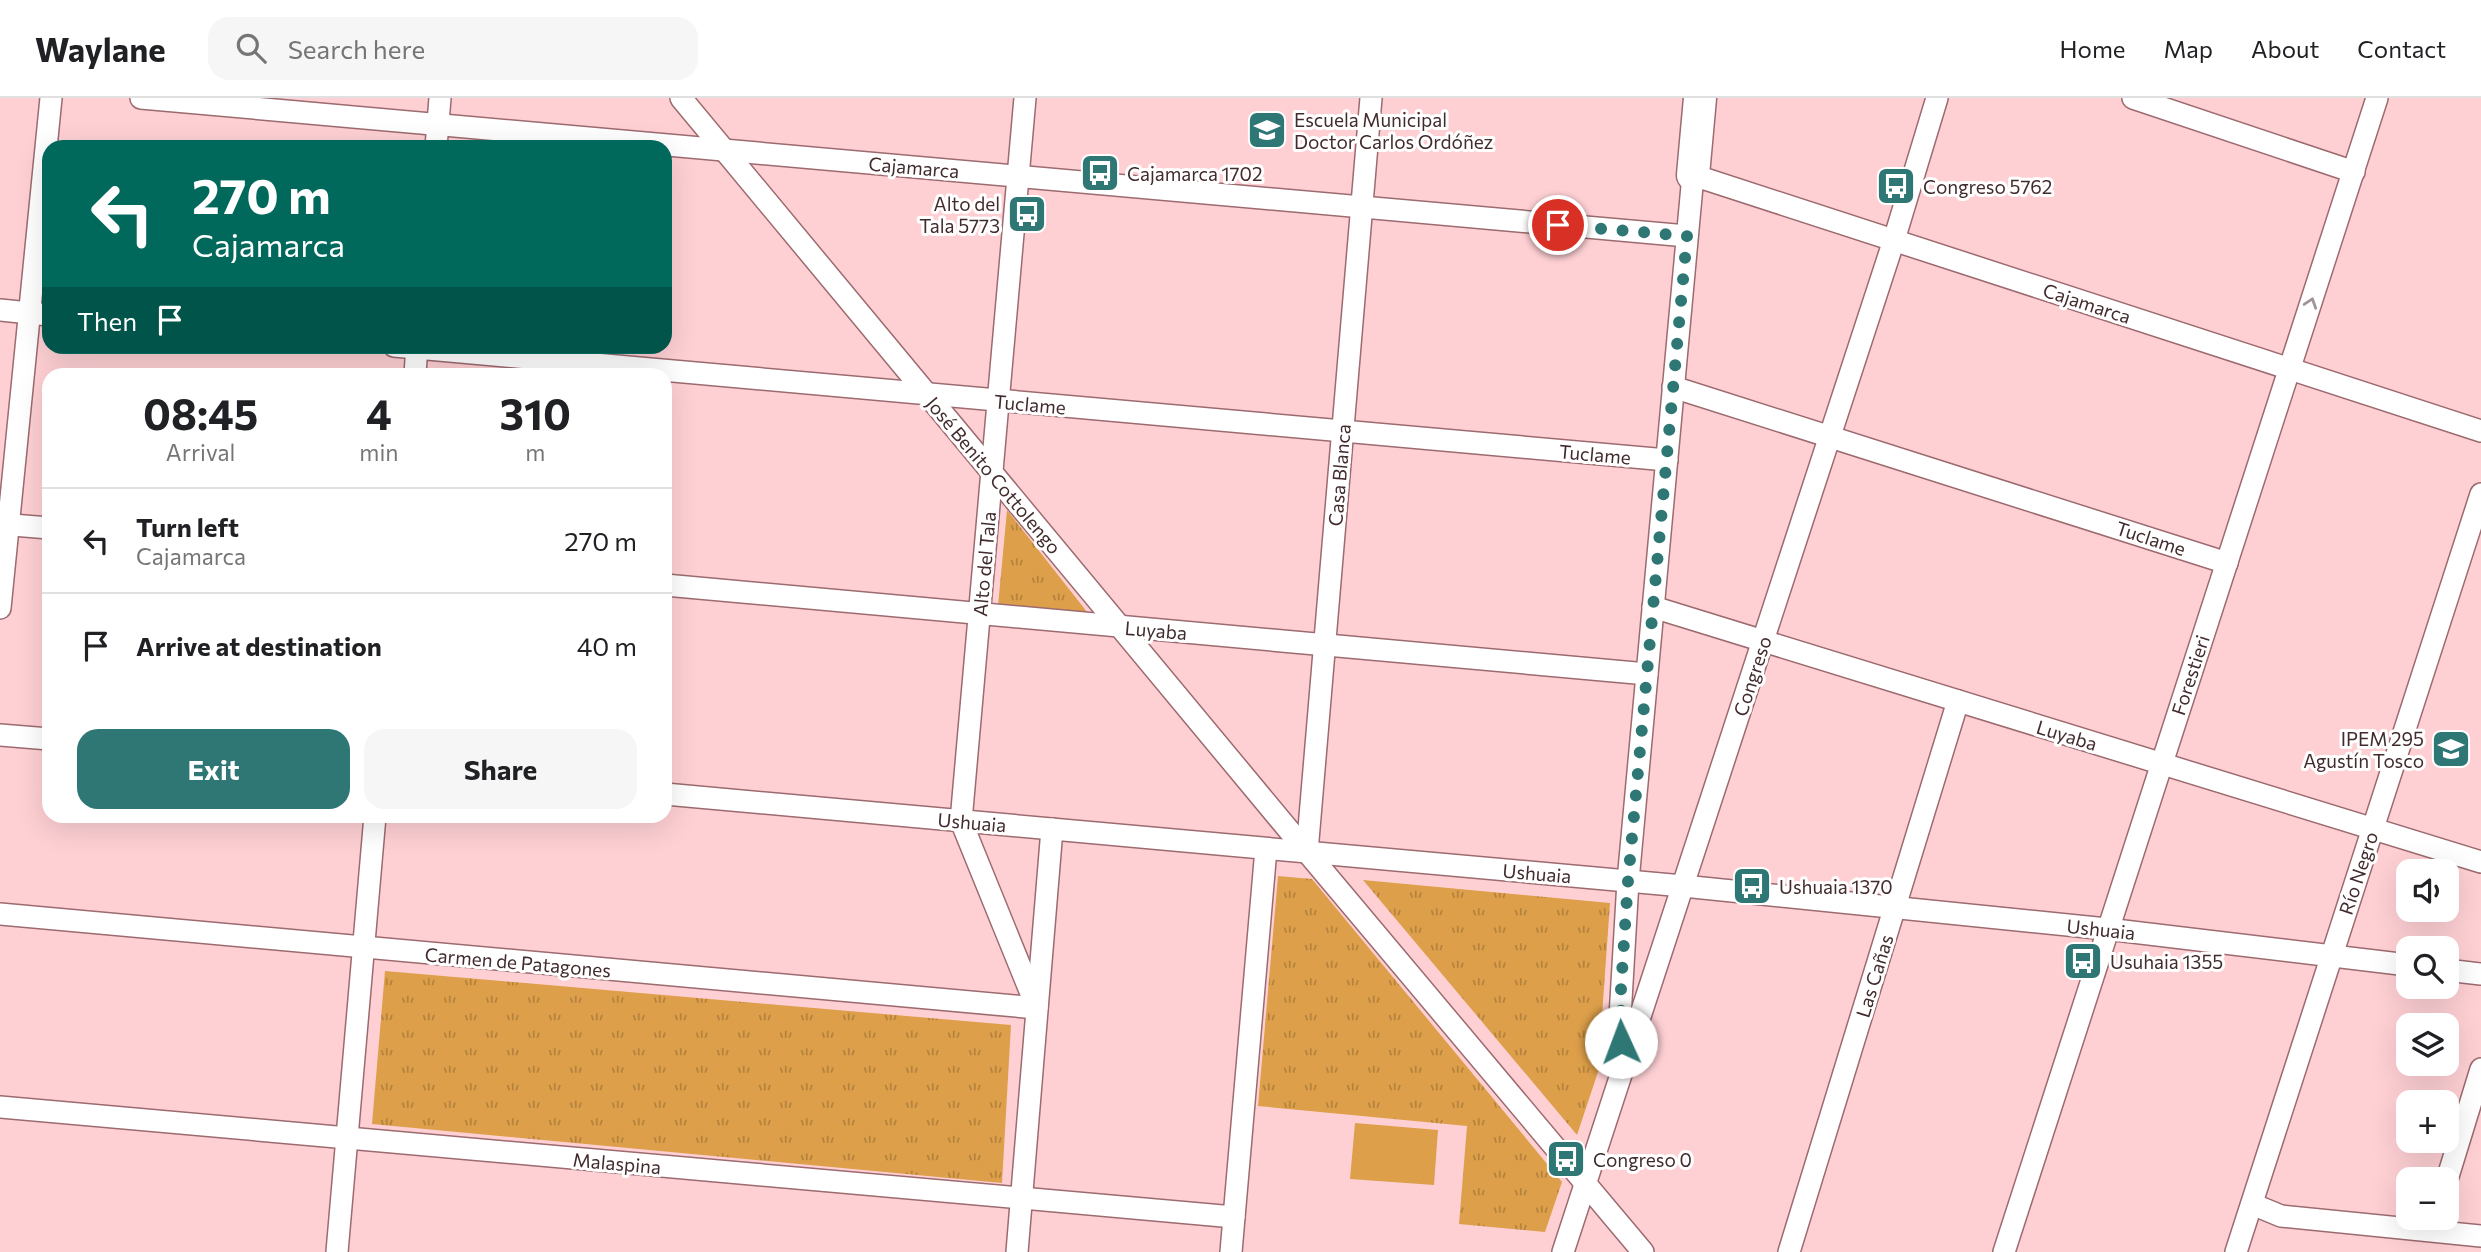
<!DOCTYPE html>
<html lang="en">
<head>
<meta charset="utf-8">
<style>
  body { margin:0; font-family:Commissioner,sans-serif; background:#f6f6f6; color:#202124; height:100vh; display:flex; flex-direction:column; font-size:26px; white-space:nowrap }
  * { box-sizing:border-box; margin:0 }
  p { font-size:23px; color:#757577 }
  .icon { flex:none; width:38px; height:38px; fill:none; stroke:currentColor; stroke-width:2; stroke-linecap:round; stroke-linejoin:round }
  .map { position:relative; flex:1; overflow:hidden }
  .panel { position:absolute; left:42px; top:270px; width:630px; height:455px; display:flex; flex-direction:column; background:#fff; border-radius:21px; box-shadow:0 7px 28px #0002 }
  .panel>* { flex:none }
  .top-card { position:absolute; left:42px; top:42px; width:630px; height:214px; border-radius:21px; box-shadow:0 7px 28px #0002; background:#00695c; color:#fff; overflow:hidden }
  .tools { position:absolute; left:2396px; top:761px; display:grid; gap:14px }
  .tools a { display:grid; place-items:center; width:63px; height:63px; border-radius:14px; background:#fff; box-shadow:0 7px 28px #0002; font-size:35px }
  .pin { position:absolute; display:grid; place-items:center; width:60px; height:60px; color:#fff; margin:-30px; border:4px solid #fff; border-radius:50%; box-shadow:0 2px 7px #0007 }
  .me { position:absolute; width:77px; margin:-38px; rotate:358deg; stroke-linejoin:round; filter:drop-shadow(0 0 5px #0008) }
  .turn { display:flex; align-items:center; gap:24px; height:147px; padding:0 35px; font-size:32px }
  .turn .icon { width:91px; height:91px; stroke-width:2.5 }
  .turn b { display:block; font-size:49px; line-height:60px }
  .then { display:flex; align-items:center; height:66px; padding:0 35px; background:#0003; gap:14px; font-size:26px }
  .eta { display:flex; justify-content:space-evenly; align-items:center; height:119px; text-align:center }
  .eta b { font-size:42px; font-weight:700; line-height:49px }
  .button { display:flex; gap:14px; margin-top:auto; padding:14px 35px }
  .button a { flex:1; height:80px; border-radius:21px; background:#2e7775; color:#fff; font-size:28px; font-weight:700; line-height:80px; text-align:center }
  .button a+a { background:#f6f6f6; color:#202124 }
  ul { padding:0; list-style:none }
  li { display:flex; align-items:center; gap:21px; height:105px; padding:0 35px; border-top:2px solid #e0e0e0 }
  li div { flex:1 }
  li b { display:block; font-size:26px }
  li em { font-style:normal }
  header { display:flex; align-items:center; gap:42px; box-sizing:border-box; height:98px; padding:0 35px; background:#fff; border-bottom:2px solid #e0e0e0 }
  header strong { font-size:33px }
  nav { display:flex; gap:38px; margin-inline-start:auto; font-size:24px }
  .search { width:490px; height:63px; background:#f6f6f6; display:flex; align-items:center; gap:18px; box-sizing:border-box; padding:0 24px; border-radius:21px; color:#757577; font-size:26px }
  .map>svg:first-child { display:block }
  .park { fill:url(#park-tufts) }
  .pitch { fill:#dd9f49 }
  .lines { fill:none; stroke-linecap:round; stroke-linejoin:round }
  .street-casing { stroke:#9c6a6f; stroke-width:24 }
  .secondary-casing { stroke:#9c6a6f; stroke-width:35 }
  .street { stroke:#fff; stroke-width:21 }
  .secondary { stroke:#fff; stroke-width:32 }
  .oneway { stroke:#a09596 }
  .route { stroke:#2e7775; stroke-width:12; stroke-dasharray:0 21.6 }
  .labels { text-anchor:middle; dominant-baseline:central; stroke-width:6; stroke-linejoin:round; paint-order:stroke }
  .poi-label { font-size:19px; fill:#412b2d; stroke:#fff; text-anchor:start }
  .street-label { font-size:19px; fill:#412b2d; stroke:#fff }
</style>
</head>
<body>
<header>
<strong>Waylane</strong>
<div class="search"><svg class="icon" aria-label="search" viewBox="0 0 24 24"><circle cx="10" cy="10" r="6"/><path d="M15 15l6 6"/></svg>Search here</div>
<nav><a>Home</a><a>Map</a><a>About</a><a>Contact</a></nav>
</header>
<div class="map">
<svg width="2481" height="1154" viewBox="0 0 2481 1154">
  <defs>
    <pattern id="park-tufts" width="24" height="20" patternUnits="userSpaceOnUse" patternTransform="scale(1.75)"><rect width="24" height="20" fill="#dd9f49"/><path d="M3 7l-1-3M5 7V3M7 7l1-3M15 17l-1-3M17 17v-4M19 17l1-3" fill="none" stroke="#b5823d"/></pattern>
  </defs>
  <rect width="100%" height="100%" fill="#fed0d4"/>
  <g class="park">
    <polygon points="1007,412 1091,519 998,508"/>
    <polygon points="1278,778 1312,781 1562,1084 1545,1134 1459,1126 1467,1028 1258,1008"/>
    <polygon points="1363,782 1610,805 1598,974 1577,1037"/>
    <polygon points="385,873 1011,927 1002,1085 372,1026"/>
  </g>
  <polygon class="pitch" points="1355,1025 1438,1032 1434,1087 1350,1081"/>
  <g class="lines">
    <g class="street-casing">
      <g id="street">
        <polyline points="141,0 1687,138"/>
        <polyline points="681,0 1307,754 1643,1154"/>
        <polyline points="2133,0 2354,74"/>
        <polyline points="436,49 440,0"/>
        <polyline points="0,212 49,217"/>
        <polyline points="394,248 1667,362"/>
        <polyline points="415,276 417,248"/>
        <polyline points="1673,289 2227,465"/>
        <polyline points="0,426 49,430"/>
        <polyline points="665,487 1647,576"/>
        <polyline points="1653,509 2481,764"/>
        <polyline points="0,510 51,0"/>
        <polyline points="0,637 49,641"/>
        <polyline points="665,696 1683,788 2107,831 2408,867"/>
        <polyline points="1307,754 1371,0"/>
        <polyline points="0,816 1037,910 961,723 1025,0"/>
        <polyline points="2446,872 2481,876"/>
        <polyline points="1623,969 1620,919 1628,783 1693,77 2481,333"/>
        <polyline points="0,1009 1234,1119"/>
        <polyline points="2446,1085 2481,971"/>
        <polyline points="2252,1106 2281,1118 2481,1138"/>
        <polyline points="337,1154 375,718"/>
        <polyline points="1017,1154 1052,731"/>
        <polyline points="1231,1154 1266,751"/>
        <polyline points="1563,1154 1894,142 1937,0"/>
        <polyline points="1789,1154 1958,603"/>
        <polyline points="2004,1154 2377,0"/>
        <polyline points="2236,1154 2481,396"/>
      </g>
    </g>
    <g class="secondary-casing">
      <polyline id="secondary" points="1693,77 1700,0"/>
    </g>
    <use href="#street" class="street"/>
    <use href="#secondary" class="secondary"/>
  </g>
  <defs><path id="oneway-chevron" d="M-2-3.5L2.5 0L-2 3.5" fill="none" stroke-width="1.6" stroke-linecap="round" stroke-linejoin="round" transform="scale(1.75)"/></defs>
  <use class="oneway" href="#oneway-chevron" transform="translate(2311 205) rotate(-72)"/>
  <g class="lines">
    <polyline class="route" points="1558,127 1687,138 1628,783 1621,890 1621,944"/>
  </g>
  <defs>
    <g id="school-square" transform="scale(2.0125)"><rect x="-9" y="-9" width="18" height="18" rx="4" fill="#2e7775" stroke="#fff"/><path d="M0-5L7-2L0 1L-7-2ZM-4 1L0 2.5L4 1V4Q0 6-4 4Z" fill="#fff"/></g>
    <g id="bus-square" transform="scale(2.0125)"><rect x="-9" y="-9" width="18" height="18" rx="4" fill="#2e7775" stroke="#fff"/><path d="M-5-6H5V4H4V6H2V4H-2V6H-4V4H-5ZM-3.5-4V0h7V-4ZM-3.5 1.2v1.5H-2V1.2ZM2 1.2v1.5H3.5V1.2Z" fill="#fff"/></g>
  </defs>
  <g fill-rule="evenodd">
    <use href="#school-square" x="1267" y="32"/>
    <use href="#bus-square" x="1100" y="75"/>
    <use href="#bus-square" x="1896" y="88"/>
    <use href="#bus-square" x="1027" y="116"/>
    <use href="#school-square" x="2451" y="651"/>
    <use href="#bus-square" x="1752" y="788"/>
    <use href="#bus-square" x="2083" y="863"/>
    <use href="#bus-square" x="1566" y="1061"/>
  </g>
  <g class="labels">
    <g class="poi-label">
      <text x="1294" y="21">Escuela Municipal<tspan x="1294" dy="22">Doctor Carlos Ordóñez</tspan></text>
      <text x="1127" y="75">Cajamarca 1702</text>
      <text x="1923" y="88">Congreso 5762</text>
      <text x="1000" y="105" text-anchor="end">Alto del<tspan x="1000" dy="22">Tala 5773</tspan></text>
      <text x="2424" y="640" text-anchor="end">IPEM 295<tspan x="2424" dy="22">Agustín Tosco</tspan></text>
      <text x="1779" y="788">Ushuaia 1370</text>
      <text x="2110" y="863">Usuhaia 1355</text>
      <text x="1593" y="1061">Congreso 0</text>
    </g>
    <g class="street-label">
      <text transform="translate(914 69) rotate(5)">Cajamarca</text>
      <text transform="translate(2087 205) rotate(18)">Cajamarca</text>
      <text transform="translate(1030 306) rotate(5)">Tuclame</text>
      <text transform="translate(1595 356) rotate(5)">Tuclame</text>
      <text transform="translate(994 377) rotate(50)">José Benito Cottolengo</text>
      <text transform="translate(1339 377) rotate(-85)">Casa Blanca</text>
      <text transform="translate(2151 440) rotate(18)">Tuclame</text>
      <text transform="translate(984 466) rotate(-85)">Alto del Tala</text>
      <text transform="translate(1156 532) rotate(5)">Luyaba</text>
      <text transform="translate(2190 577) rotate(-72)">Forestieri</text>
      <text transform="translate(1752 578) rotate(-72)">Congreso</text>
      <text transform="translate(2067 637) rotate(17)">Luyaba</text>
      <text transform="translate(972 724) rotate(5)">Ushuaia</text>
      <text transform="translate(1537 775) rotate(5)">Ushuaia</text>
      <text transform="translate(2358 775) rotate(-72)">Río Negro</text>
      <text transform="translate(2101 831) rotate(6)">Ushuaia</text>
      <text transform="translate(518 864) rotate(5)">Carmen de Patagones</text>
      <text transform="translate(1874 878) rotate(-73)">Las Cañas</text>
      <text transform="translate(617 1065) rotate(5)">Malaspina</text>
    </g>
  </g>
</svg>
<div class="tools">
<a><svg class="icon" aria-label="sound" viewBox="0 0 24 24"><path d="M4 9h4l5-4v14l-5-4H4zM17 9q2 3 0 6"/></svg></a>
<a><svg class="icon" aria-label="search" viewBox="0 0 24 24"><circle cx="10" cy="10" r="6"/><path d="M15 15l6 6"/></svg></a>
<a><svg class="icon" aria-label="layers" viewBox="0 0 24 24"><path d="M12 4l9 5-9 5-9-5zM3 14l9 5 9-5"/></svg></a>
<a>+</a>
<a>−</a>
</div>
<div class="pin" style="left:1558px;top:127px;background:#d93025"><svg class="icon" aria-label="arrive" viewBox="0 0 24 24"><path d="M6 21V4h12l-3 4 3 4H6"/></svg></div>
<svg class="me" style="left:1621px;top:944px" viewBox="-20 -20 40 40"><circle r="19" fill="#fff"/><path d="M0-13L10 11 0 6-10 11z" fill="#2e7775"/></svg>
<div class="top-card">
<div class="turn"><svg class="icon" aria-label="left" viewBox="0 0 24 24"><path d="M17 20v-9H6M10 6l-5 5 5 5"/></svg><div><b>270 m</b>Cajamarca</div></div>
<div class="then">Then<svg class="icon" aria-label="arrive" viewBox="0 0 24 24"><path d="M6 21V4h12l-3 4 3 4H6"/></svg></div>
</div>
<section class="panel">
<div class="eta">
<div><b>08:45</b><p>Arrival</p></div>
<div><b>4</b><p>min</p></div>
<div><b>310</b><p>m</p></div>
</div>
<ul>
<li><svg class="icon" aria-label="left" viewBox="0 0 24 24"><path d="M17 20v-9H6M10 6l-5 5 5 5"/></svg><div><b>Turn left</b><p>Cajamarca</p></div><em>270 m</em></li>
<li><svg class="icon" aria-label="arrive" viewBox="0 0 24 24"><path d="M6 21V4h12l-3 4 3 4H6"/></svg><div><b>Arrive at destination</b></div><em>40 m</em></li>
</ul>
<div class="button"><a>Exit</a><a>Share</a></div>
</section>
</div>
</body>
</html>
